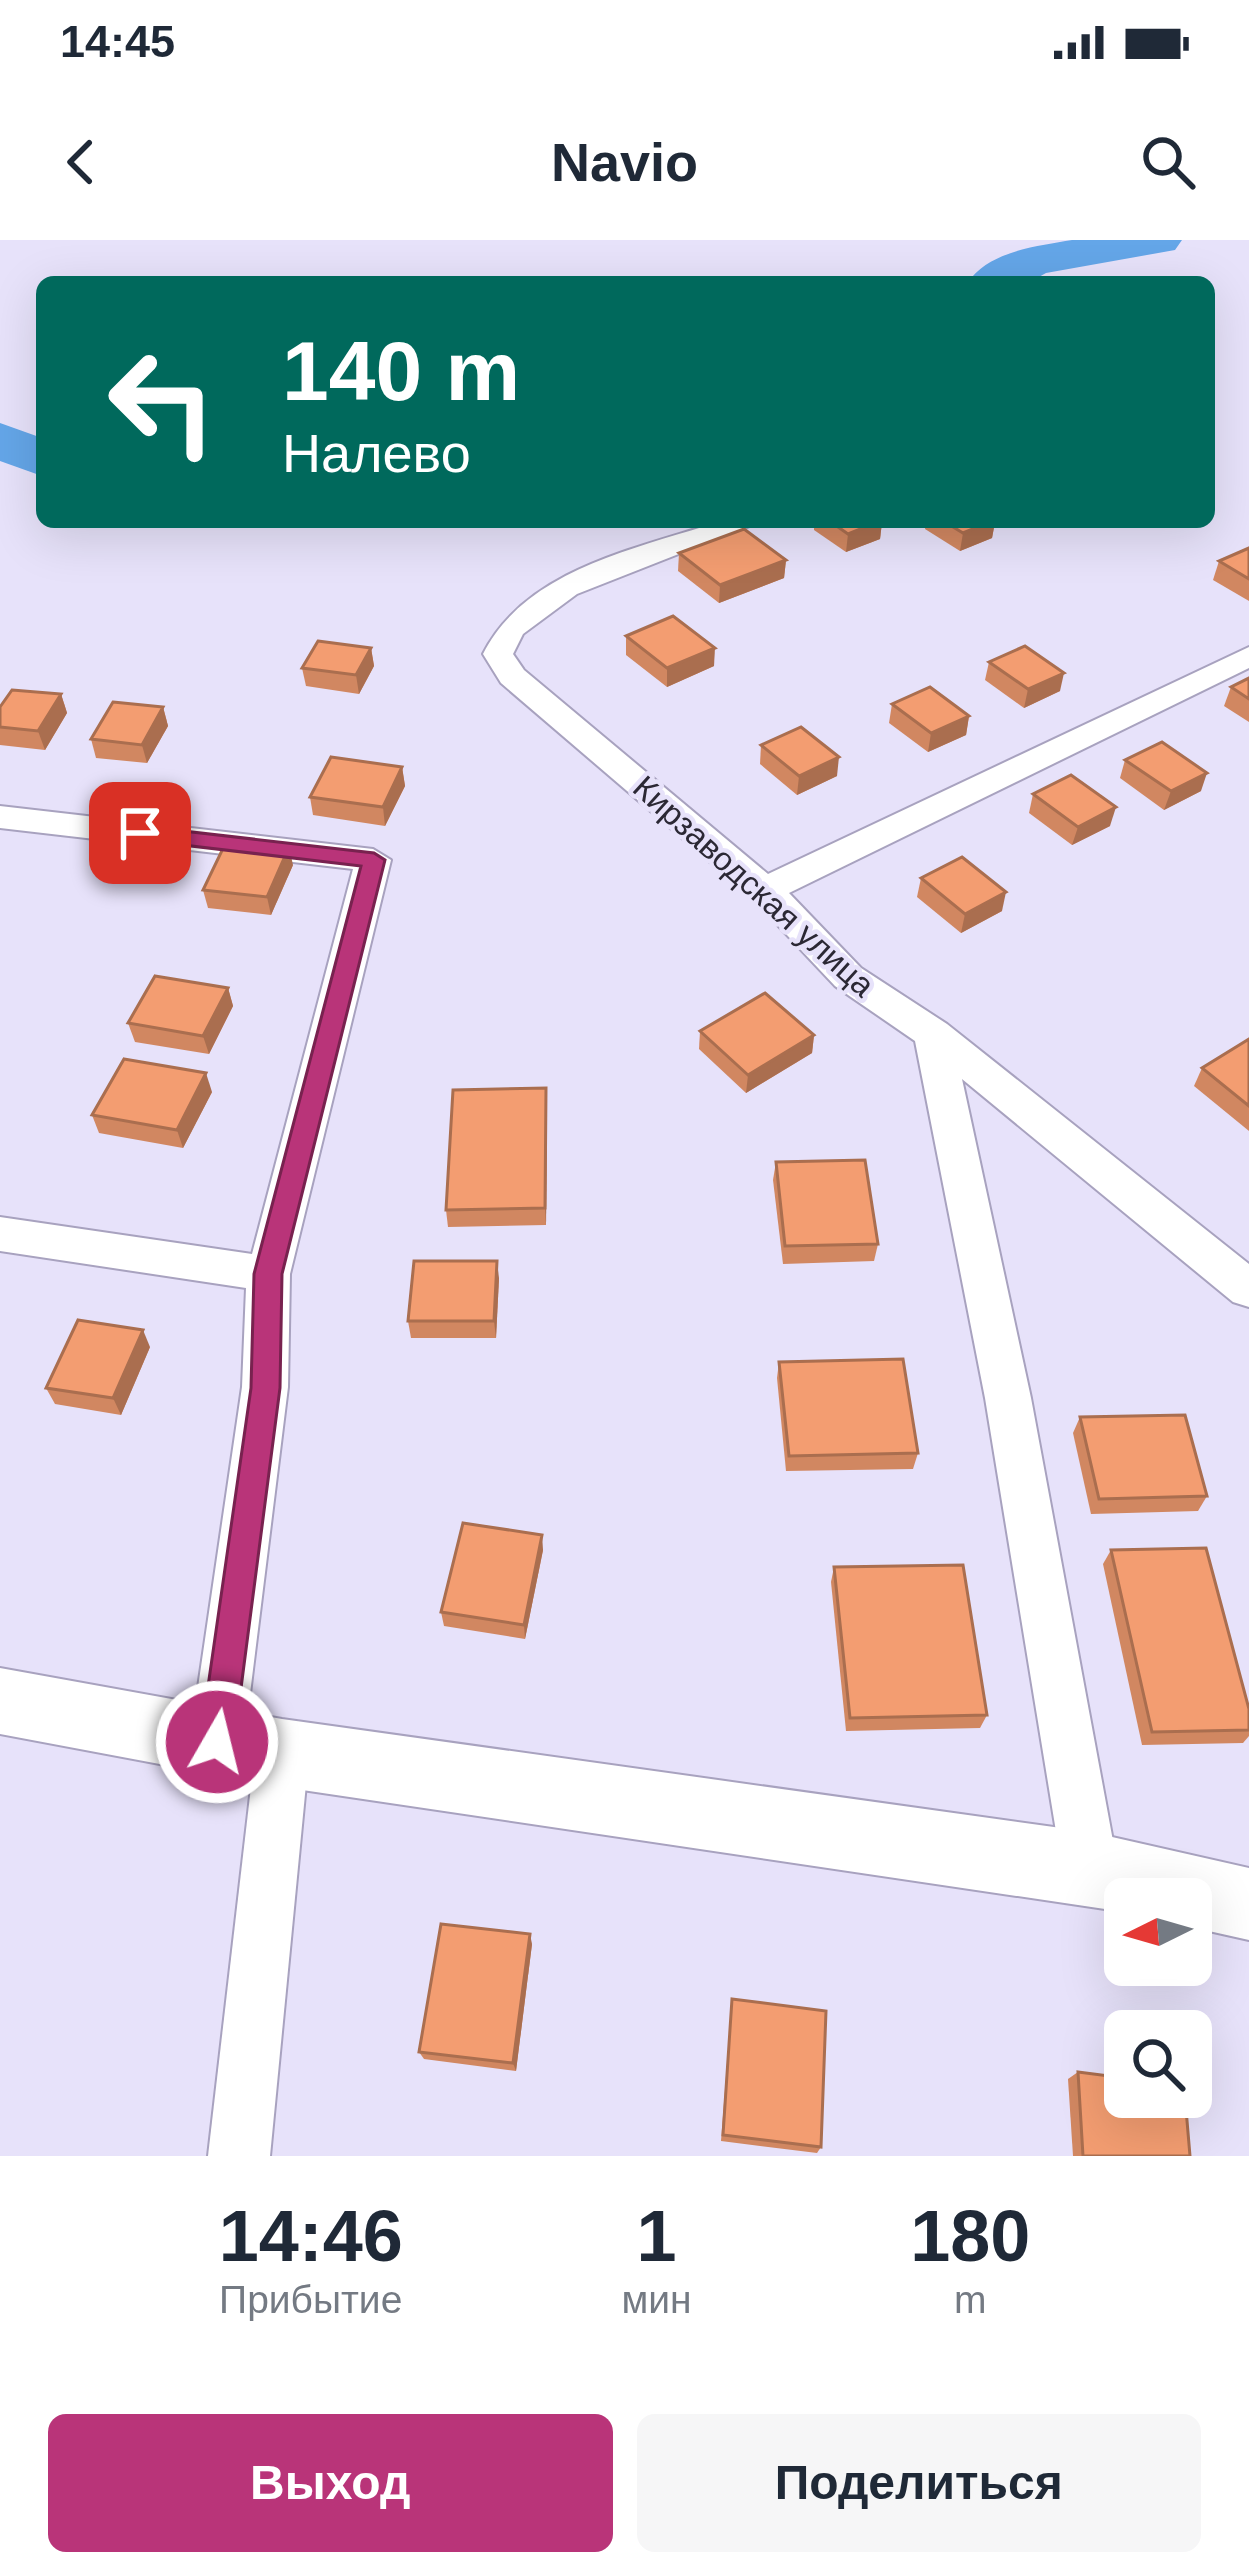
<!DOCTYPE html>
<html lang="ru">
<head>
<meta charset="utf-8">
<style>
  body { margin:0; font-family:Arial,sans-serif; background:#f6f6f7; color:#1f2937; height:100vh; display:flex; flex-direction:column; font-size:45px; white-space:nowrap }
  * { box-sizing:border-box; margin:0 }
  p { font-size:39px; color:#747a83 }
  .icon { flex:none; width:66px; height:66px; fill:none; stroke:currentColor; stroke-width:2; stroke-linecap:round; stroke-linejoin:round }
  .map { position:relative; height:1916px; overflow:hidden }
  .details { display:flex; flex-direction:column; background:#fff; flex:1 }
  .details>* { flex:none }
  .banner { position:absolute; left:36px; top:36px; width:1179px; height:252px; border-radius:18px; box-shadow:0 12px 48px #0002; background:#00695c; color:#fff; overflow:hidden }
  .needle { width:78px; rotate:265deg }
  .buttons { position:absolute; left:1104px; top:1638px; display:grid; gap:24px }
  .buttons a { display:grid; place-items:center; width:108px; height:108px; border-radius:18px; background:#fff; box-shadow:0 12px 48px #0002; font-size:60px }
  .pin { position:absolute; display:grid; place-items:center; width:102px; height:102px; color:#fff; margin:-51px; border-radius:24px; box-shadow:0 6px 18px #0006 }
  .me { position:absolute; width:132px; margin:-66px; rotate:8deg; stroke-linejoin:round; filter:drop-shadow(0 0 9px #0008) }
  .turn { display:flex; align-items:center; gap:42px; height:252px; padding:0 48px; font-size:54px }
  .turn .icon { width:156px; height:156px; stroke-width:2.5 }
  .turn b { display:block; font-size:84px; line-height:102px }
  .eta { display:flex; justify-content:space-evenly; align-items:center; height:204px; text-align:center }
  .eta b { font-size:72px; font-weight:700; line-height:84px }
  .cta { display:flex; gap:24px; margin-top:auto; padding:24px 48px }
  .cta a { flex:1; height:138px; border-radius:18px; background:#b93479; color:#fff; font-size:48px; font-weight:700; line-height:138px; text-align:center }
  .cta a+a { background:#f6f6f7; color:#1f2937 }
  .status { display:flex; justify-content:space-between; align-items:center; height:84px; padding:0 60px; background:#fff; direction:ltr }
  .status svg { height:33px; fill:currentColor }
  header { display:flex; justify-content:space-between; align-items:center; height:156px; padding:0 48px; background:#fff; font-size:54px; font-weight:700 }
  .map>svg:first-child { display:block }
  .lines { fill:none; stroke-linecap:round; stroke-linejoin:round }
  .river { fill:#64a6e8; fill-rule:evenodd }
  .minor-casing { stroke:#a8a2bf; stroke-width:4 }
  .tertiary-casing { stroke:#a8a2bf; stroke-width:4 }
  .minor { fill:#fff; fill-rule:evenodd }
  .tertiary { fill:#fff; fill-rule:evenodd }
  .wall { fill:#d18761 }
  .shaded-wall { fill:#aa6e4f }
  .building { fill:#f39d71; stroke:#aa6e4f; stroke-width:3 }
  .route { fill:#b93479; stroke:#78224f; stroke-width:3 }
  .labels { text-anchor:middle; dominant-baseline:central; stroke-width:9; stroke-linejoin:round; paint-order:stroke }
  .street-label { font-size:33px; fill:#2b2834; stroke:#e7e2fa }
</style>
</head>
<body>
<div class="status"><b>14:45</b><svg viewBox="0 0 49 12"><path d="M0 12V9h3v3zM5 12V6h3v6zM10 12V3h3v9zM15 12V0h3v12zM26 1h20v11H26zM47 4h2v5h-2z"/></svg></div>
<header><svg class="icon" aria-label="back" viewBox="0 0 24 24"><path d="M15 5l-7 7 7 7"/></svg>Navio<svg class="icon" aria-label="search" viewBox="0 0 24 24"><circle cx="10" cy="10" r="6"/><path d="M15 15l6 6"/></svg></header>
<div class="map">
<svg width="1249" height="1916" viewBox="0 0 1249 1916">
  <rect width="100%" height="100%" fill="#e7e2fa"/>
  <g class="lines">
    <g class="river">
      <path d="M1072,0H1182L1175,10L1046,33L1030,42H968C990,11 1037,6 1072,0Z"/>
      <polygon points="0,183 42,198 42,236 0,221"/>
    </g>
    <g class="minor-casing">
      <g id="minor">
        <path d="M718,282H760L577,354L523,394L513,414L524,430L768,634L1249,407V428L789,653L861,728L947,784L1249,1024V1067L1233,1062L962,839L1031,1158L1118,1628L1110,1648L1090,1656L1070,1648L1062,1628L985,1158L915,801L835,746L752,658L501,443L483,414C525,330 635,309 718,282Z"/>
        <polygon points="0,566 373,609 391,620 290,1034 288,1147 244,1502 236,1521 217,1529 198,1521 190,1502 242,1147 246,1048 0,1011 0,977 252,1014 353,629 0,588"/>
        <polygon points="282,1486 301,1494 309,1513 270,1916 208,1916 255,1513 263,1494"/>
      </g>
    </g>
    <g class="tertiary-casing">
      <polygon id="tertiary" points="0,1428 282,1479 1090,1592 1249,1628 1249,1700 1191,1687 1191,1659 1125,1659 1125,1672 282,1547 0,1494"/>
    </g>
    <use href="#minor" class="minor"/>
    <use href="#tertiary" class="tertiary"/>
  </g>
  <g class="wall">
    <polygon points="814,282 882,282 880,299 846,312 814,290"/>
    <polygon points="926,282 995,282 992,298 960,311 925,289"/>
    <polygon points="1249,308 1249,361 1213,340 1219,321"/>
    <polygon points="679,313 786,320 784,338 719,363 678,331"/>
    <polygon points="626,396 714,426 667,447 626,415"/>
    <polygon points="371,408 374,426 359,454 306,446 302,428"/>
    <polygon points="989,422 1060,451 1024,468 985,440"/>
    <polygon points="1249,438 1249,482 1224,466 1231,447"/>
    <polygon points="61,454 67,473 45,510 0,505 0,467"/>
    <polygon points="892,464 969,476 966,495 928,512 889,483"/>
    <polygon points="163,467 168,486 147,523 96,518 91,499"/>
    <polygon points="761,505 837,536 797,555 760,524"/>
    <polygon points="1125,520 1201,551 1164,570 1120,538"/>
    <polygon points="402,527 405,546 385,586 313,575 310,557"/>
    <polygon points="1033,554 1110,586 1072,605 1029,573"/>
    <polygon points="293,625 271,675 208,668 203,650"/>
    <polygon points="921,638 1002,671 961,693 917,657"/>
    <polygon points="228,748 233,766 209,814 135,802 128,783"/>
    <polygon points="700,791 814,795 812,813 746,853 699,809"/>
    <polygon points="1249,799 1249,891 1194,846 1202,828"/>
    <polygon points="212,852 183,908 99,893 92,875"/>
    <polygon points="547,866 546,985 448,987 446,970"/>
    <polygon points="776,922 878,1004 874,1021 783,1024 773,940"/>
    <polygon points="499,1038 496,1098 411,1098 408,1081"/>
    <polygon points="150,1107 121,1175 55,1164 46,1148"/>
    <polygon points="779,1122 918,1213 913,1229 786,1231 777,1138"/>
    <polygon points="1080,1177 1207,1256 1198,1271 1091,1274 1073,1193"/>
    <polygon points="543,1310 525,1399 444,1386 441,1372"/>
    <polygon points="1111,1310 1249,1469 1249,1496 1243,1503 1142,1505 1103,1324"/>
    <polygon points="834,1327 987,1475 980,1488 846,1491 831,1342"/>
    <polygon points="532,1704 516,1831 424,1819 419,1812"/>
    <polygon points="732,1759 821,1907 817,1913 721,1901"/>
    <polygon points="1078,1832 1190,1916 1073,1916 1068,1839"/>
  </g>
  <g class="shaded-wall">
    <polygon points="878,282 882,282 880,299 846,312 848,294"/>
    <polygon points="990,282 995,282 992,298 960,311 963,293"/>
    <polygon points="786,320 784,338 719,363 720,345"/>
    <polygon points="371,408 374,426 359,454 356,435"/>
    <polygon points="715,408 714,426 667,447 667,428"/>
    <polygon points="1064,433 1060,451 1024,468 1028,449"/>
    <polygon points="61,454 67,473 45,510 38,491"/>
    <polygon points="163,467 168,486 147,523 142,505"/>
    <polygon points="969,476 966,495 928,512 931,493"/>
    <polygon points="839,517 837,536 797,555 799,536"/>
    <polygon points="402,527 405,546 385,586 383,567"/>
    <polygon points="1207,533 1201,551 1164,570 1171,551"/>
    <polygon points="1116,567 1110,586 1072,605 1078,587"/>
    <polygon points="289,607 293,625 271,675 267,657"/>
    <polygon points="1006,652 1002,671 961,693 965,674"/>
    <polygon points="228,748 233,766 209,814 203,796"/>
    <polygon points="814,795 812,813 746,853 748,835"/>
    <polygon points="206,833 212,852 183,908 177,890"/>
    <polygon points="546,848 547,866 546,985 545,968"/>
    <polygon points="497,1021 499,1038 496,1098 494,1081"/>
    <polygon points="143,1090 150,1107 121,1175 113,1158"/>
    <polygon points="542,1295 543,1310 525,1399 524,1385"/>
    <polygon points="530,1694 532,1704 516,1831 513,1823"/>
  </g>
  <g class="building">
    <polygon points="831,282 878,282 848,294"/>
    <polygon points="945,282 990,282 963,293"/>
    <polygon points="744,289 786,320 720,345 679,313"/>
    <polygon points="1249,308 1249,339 1219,321"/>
    <polygon points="673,376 715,408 667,428 626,396"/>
    <polygon points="318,401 371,408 356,435 302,428"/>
    <polygon points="1025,406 1064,433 1028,449 989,422"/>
    <polygon points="1249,438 1249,459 1231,447"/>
    <polygon points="930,447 969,476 931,493 892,464"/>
    <polygon points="12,450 61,454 38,491 0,487 0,467"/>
    <polygon points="113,462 163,467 142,505 91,499"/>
    <polygon points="801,487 839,517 799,536 761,505"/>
    <polygon points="1162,502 1207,533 1171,551 1125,520"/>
    <polygon points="331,517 402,527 383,567 310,557"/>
    <polygon points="1071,535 1116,567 1078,587 1033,554"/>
    <polygon points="227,600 289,607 267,657 203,650"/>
    <polygon points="962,617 1006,652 965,674 921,638"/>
    <polygon points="155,736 228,748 203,796 128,783"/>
    <polygon points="765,753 814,795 748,835 700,791"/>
    <polygon points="1249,799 1249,866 1202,828"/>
    <polygon points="124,819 206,833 177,890 92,875"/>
    <polygon points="546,848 545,968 446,970 453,850"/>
    <polygon points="865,920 878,1004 785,1006 776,922"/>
    <polygon points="414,1021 497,1021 494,1081 408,1081"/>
    <polygon points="78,1080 143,1090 113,1158 46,1148"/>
    <polygon points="903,1119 918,1213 789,1216 779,1122"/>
    <polygon points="1185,1175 1207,1256 1099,1259 1080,1177"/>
    <polygon points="463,1283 542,1295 524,1385 441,1372"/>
    <polygon points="1206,1308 1249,1469 1249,1490 1152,1492 1111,1310"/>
    <polygon points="963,1325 987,1475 850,1478 834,1327"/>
    <polygon points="441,1684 530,1694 513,1823 419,1812"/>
    <polygon points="732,1759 826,1771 821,1907 723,1895"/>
    <polygon points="1078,1832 1125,1838 1125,1857 1185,1857 1190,1916 1083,1916"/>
  </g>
  <polygon class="route" points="140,586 374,613 385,620 282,1034 280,1148 234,1502 229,1514 217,1519 205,1514 200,1502 251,1148 254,1034 361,626 132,599 129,593"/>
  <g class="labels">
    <g class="street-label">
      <text transform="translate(754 646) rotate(42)">Кирзаводская улица</text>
    </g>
  </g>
</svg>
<div class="buttons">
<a><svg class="needle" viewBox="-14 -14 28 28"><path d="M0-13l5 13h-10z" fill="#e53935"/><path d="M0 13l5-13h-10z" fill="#747a83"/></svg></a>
<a><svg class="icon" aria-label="search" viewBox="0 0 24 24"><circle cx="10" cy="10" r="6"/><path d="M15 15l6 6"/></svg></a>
</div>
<div class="pin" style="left:140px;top:593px;background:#d93025"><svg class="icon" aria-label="arrive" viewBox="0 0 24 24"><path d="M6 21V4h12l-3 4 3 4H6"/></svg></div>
<svg class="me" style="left:217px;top:1502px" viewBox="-20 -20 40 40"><circle r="17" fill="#b93479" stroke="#fff" stroke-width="3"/><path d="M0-11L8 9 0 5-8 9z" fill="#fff"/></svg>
<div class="banner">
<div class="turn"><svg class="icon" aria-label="left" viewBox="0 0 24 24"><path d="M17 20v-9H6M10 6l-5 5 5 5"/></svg><div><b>140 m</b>Налево</div></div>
</div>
</div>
<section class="details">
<div class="eta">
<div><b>14:46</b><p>Прибытие</p></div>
<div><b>1</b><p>мин</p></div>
<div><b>180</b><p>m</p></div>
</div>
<div class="cta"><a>Выход</a><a>Поделиться</a></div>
</section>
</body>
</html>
